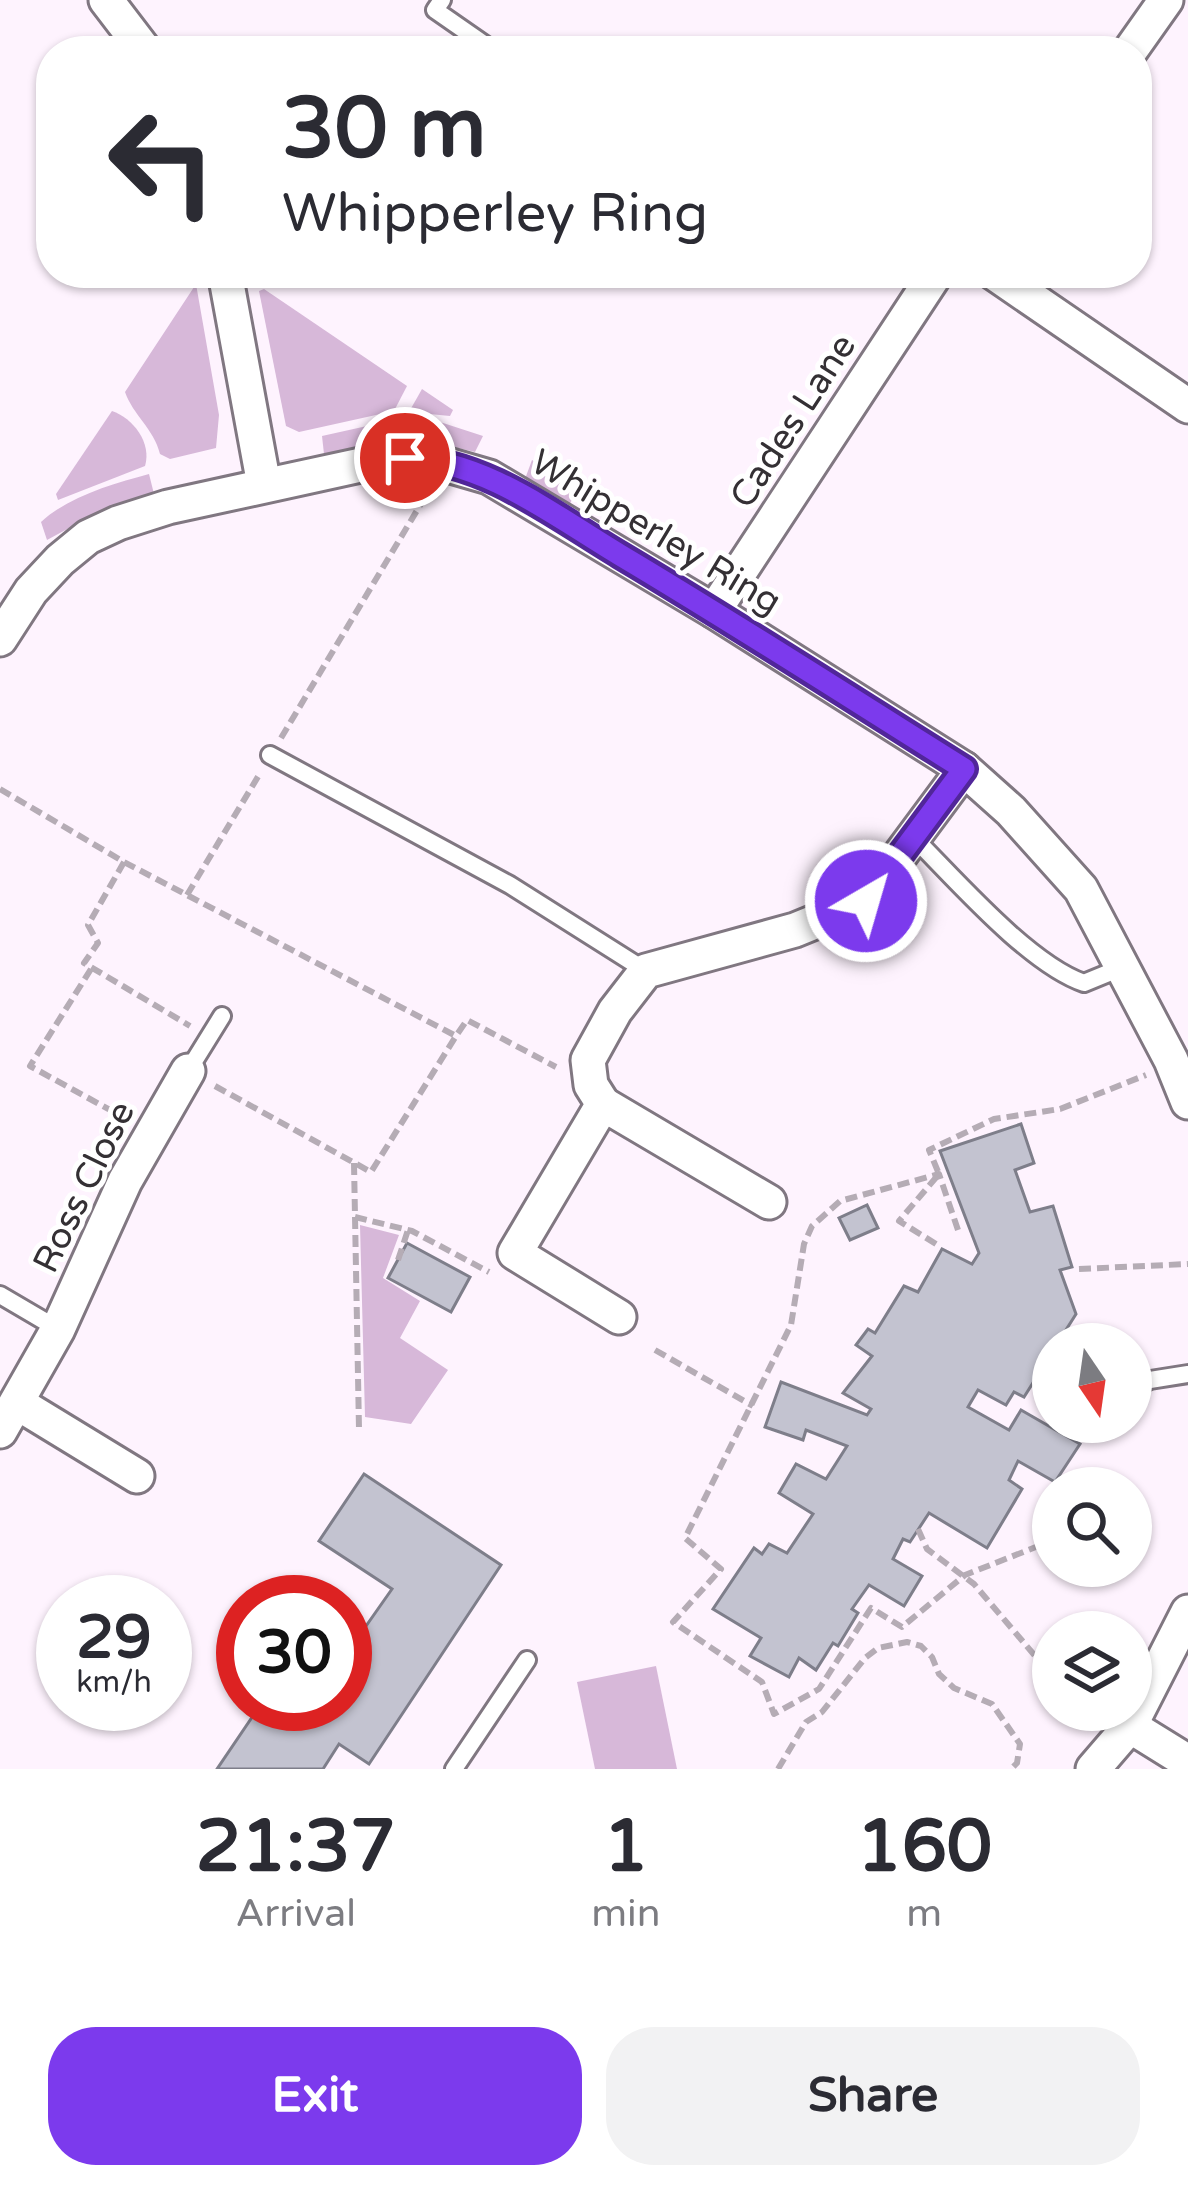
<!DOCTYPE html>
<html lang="en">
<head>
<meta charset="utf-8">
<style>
  body { margin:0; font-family:"Varela Round",sans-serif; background:#f2f2f3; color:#2b2b33; height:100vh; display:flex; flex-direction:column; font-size:45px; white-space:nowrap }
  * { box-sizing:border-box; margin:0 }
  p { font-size:39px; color:#7c7c81 }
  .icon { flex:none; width:66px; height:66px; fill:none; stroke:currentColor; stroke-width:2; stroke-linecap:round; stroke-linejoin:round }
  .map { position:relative; height:1769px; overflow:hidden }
  .drawer { display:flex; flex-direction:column; background:#fff; flex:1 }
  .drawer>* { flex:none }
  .hud { position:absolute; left:36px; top:36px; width:1116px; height:252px; border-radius:48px; box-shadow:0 3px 9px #0004; background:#fff; color:#2b2b33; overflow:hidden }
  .needle { width:78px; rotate:167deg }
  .buttons { position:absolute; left:1032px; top:1323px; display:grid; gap:24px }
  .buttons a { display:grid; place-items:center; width:120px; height:120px; border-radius:50%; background:#fff; box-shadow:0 3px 9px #0004; font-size:60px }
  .speed { position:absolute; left:36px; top:1575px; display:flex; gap:24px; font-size:60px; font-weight:700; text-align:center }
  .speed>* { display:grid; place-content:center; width:156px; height:156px; border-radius:50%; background:#fff; box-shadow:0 3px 9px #0004; line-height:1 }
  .speed small { font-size:30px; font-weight:400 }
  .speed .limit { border:18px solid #d22; background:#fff; color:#111 }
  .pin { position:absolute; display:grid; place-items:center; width:102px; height:102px; color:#fff; margin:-51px; border:6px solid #fff; border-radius:50%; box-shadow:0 3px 12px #0007 }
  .me { position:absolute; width:132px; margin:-66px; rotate:38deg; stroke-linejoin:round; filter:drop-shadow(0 0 9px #0008) }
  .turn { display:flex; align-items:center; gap:42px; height:252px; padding:0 48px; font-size:54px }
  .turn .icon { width:156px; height:156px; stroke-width:2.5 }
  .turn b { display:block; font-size:84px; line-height:102px }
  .eta { display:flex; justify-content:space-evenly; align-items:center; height:204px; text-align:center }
  .eta b { font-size:72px; font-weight:700; line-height:84px }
  .cta { display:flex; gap:24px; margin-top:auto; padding:24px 48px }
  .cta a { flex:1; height:138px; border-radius:48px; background:#7c3aed; color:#fff; font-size:48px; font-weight:700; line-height:138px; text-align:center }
  .cta a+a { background:#f2f2f3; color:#2b2b33 }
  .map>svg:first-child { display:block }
  .green { fill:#d7b8d9 }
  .building { fill:#c3c3d0; stroke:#7e7e8a; stroke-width:3 }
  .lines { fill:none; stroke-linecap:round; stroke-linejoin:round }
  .lane-casing { stroke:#807781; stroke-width:22 }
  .street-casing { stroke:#807781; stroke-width:39 }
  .path { stroke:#b5acb5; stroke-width:6; stroke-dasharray:12 6; stroke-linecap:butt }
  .lane { stroke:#fff; stroke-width:16 }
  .street { stroke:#fff; stroke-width:33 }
  .route-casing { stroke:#51269a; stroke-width:30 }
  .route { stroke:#7c3aed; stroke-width:21 }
  .labels { text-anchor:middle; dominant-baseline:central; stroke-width:10; stroke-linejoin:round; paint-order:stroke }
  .street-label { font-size:36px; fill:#343034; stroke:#fff }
</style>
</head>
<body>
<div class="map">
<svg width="1188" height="1769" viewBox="0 0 1188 1769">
  <rect width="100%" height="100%" fill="#fef3fe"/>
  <g class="green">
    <path d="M196,284L219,415L216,448L170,459L160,454C154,429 133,415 125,392Z"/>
    <polygon points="264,289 407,386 394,411 299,432 286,426 259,291"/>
    <polygon points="422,389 453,410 450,416 409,412"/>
    <path d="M112,411C133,418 152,443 145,466L58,500L56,494Z"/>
    <polygon points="404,419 440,422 483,436 475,452 428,441 397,442"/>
    <polygon points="385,422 374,444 324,454 322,436"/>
    <polygon points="532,460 578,489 568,507 525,479"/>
    <path d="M149,474L154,494L108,507L47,540L41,522C69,496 113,484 149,474Z"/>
    <polygon points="360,1225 399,1235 383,1278 420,1301 400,1338 448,1370 411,1424 365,1417"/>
    <polygon points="656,1666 677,1769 595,1769 577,1682"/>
  </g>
  <g class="building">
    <polygon points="1021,1124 1034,1163 1015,1170 1030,1212 1053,1206 1072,1267 1060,1270 1076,1314 1057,1344 1053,1344 1053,1351 1024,1397 1014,1392 1006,1405 978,1390 968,1407 1009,1430 1021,1410 1080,1444 1055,1482 1018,1461 1009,1480 1022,1489 987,1548 929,1513 910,1542 903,1539 893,1559 922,1576 904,1606 869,1585 852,1609 858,1613 838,1646 833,1643 816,1670 799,1658 789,1677 750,1656 761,1638 713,1609 754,1548 762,1554 769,1544 787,1553 813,1514 779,1493 796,1464 826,1479 847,1446 806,1430 803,1440 765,1427 781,1382 867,1415 871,1409 843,1393 872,1356 856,1345 868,1329 875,1333 904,1286 918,1292 942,1249 972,1264 979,1253 940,1151"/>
    <polygon points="867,1205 878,1228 850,1240 839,1218"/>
    <polygon points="407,1243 470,1277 451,1312 388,1278"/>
    <polygon points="364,1474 501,1565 369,1764 339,1744 323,1769 217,1769 261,1704 345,1704 345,1656 392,1589 319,1541"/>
  </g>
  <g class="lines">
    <g class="lane-casing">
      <g id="lane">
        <polyline points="442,0 435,10 494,51"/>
        <polyline points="270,755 510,885 646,971"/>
        <path d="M915,839C957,881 1029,964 1084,983L1123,967"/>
        <polyline points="188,1071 222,1016"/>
        <polyline points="0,1295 58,1329"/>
        <polyline points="1131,1388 1150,1380 1188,1374"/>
        <polyline points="454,1769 527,1660"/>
      </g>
    </g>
    <g class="street-casing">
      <g id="street">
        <polyline points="106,0 145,51"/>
        <polyline points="1130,51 1166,0"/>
        <polyline points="225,273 264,485"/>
        <polyline points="994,273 1188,406"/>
        <polyline points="714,611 936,273"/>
        <polyline points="0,639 31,591 60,560 88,537 118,523 168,507 379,461 427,459 489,477 714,611 964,769 1011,811 1081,889 1171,1060 1188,1102"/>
        <polyline points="603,1104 769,1202"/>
        <polyline points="619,1317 515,1253 603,1104 591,1085 588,1060 615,1011 646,971 795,930 866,901 964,769"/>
        <polyline points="19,1404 137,1476"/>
        <polyline points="0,1431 58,1329 125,1181 188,1071"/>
        <polyline points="1130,1726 1188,1762"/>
        <polyline points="1093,1769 1130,1726 1188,1612"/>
      </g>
    </g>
    <g class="path">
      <polyline points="281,738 428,492"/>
      <polyline points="0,789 124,862 456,1036 467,1020 556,1067"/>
      <polyline points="124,862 88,925 98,943 84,963 190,1026"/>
      <polyline points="187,895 259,775"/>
      <polyline points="91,969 30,1066 121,1116"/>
      <polyline points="215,1086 371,1172 456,1036"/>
      <polyline points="354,1163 359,1429"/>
      <polyline points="355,1217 412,1231 489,1272"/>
      <polyline points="958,1230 939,1174 840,1201 812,1226 804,1244 791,1325 685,1538 721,1569 673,1622 762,1682 774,1714 819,1689 871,1608 902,1627 965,1575 1046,1543"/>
      <polyline points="936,1244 899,1221 939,1174 929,1150 994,1119 1060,1109 1146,1075"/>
      <polyline points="398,1260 408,1230"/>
      <polyline points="1079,1269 1188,1264"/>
      <polyline points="655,1350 753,1406"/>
      <polyline points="918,1529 927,1549 974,1584 1053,1677"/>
      <polyline points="778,1769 806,1722 822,1712 865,1658 878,1648 907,1642 921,1646 932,1657 939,1674 954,1688 992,1704 1020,1744 1017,1763 1011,1769"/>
    </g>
    <use href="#lane" class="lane"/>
    <use href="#street" class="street"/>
  </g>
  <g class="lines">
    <g class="route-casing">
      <path id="route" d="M405,458C486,461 553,515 620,555C736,624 849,697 964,769L866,901"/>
    </g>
    <use href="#route" class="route"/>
  </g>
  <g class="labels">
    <g class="street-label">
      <text transform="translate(793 421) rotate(-57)">Cades Lane</text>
      <text transform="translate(656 532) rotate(31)">Whipperley Ring</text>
      <text transform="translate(84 1187) rotate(-64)">Ross Close</text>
    </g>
  </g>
</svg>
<div class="buttons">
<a><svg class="needle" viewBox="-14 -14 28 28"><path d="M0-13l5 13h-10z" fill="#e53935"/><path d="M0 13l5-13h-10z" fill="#7c7c81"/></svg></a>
<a><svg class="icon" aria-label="search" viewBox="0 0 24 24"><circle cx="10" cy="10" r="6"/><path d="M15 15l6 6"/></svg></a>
<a><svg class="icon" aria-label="layers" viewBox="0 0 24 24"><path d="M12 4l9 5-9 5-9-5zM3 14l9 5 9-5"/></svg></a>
</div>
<div class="speed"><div>29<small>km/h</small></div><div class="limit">30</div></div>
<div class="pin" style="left:405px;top:458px;background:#d93025"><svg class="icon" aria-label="arrive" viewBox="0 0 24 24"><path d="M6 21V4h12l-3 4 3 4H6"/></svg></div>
<svg class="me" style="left:866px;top:901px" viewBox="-20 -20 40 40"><circle r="17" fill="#7c3aed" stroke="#fff" stroke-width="3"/><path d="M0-11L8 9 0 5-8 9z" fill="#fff"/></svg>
<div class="hud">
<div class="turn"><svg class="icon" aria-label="left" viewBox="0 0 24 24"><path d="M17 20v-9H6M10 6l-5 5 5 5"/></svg><div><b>30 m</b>Whipperley Ring</div></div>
</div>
</div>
<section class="drawer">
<div class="eta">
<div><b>21:37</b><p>Arrival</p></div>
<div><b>1</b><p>min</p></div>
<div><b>160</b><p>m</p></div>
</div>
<div class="cta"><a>Exit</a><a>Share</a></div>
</section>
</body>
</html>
